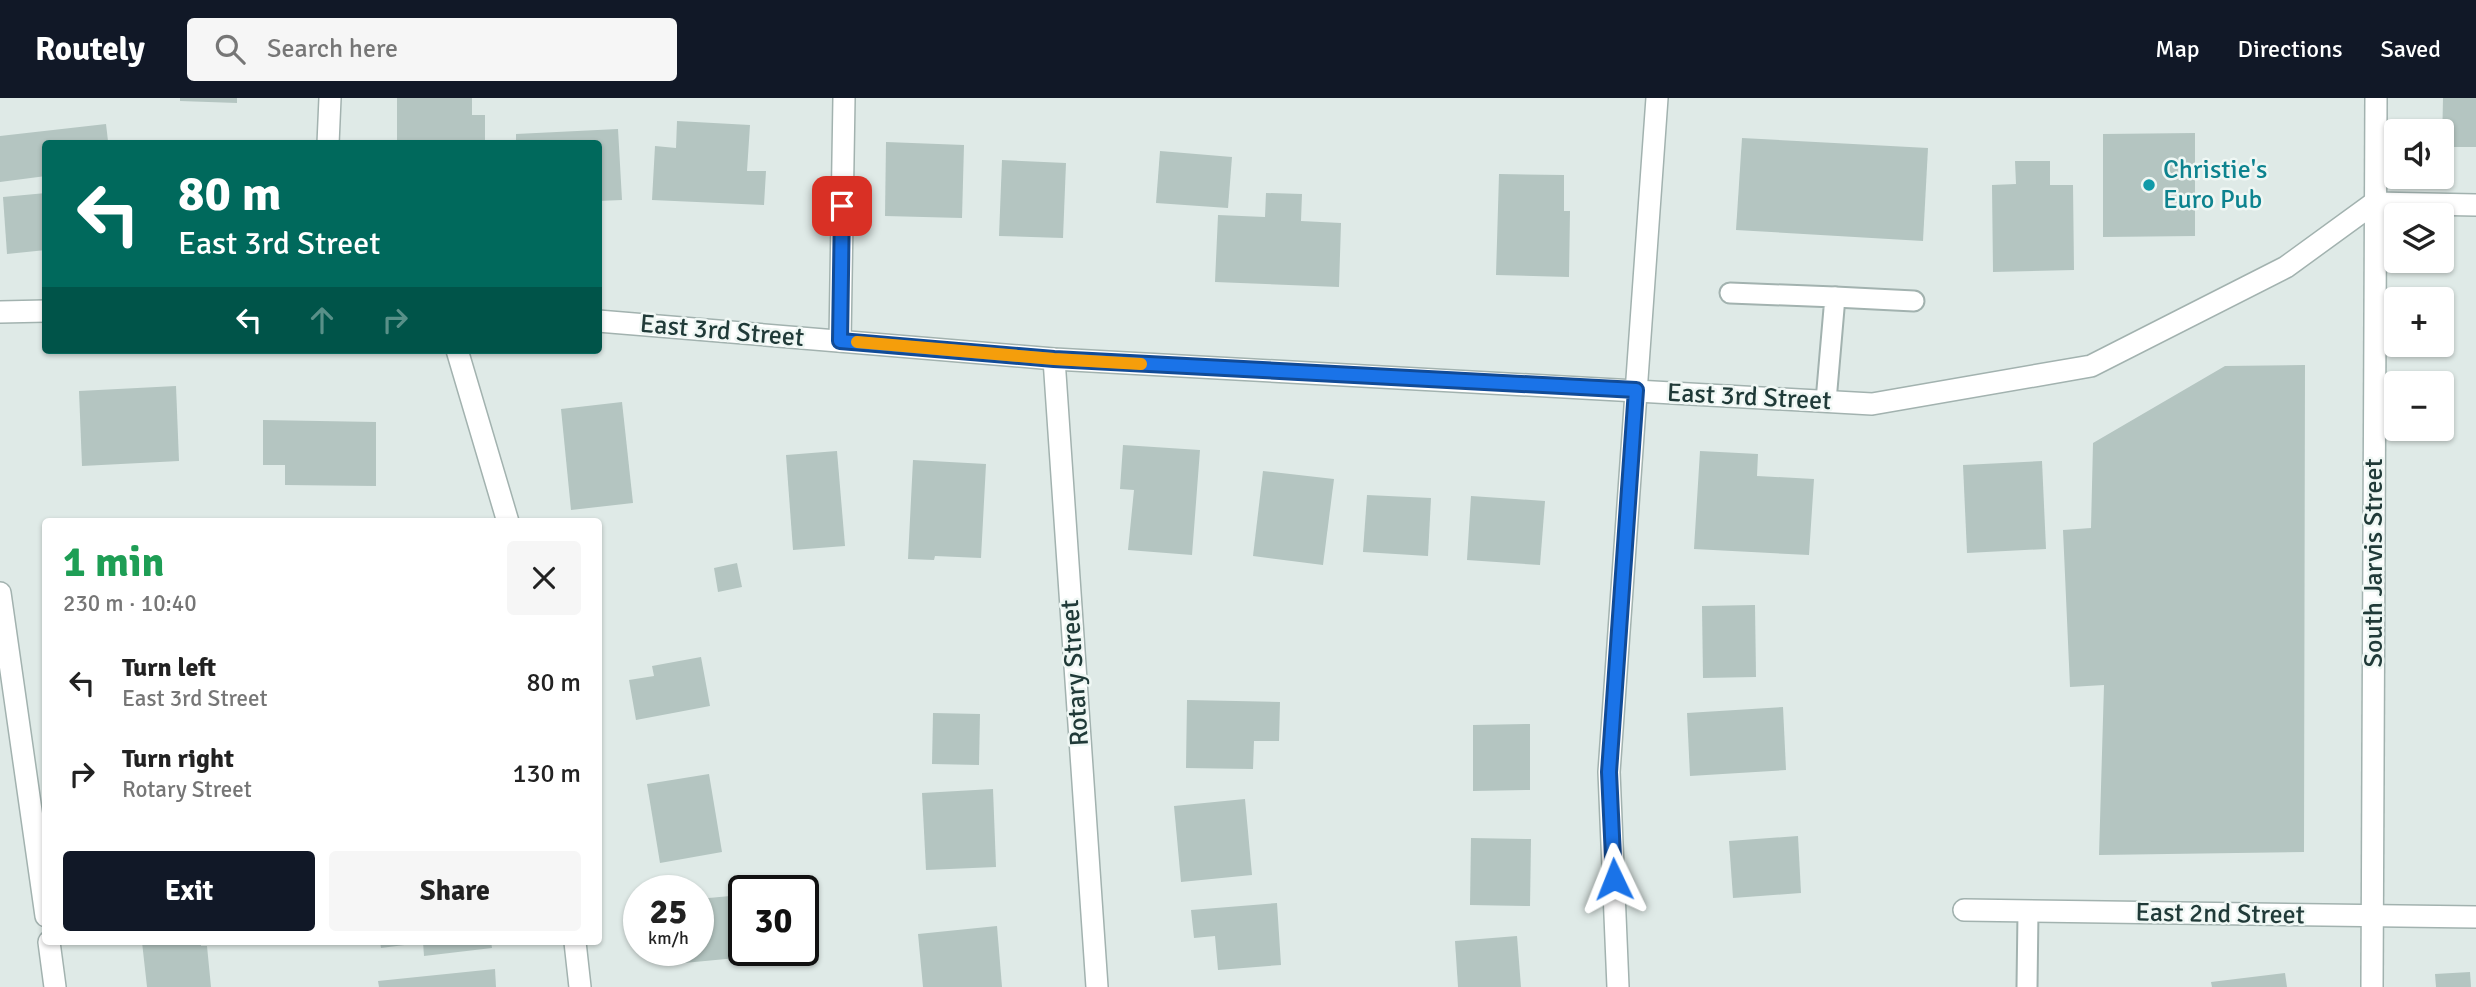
<!DOCTYPE html>
<html lang="en">
<head>
<meta charset="utf-8">
<style>
  body { margin:0; font-family:Signika,sans-serif; background:#f6f6f6; color:#222; height:100vh; display:flex; flex-direction:column; font-size:26px; white-space:nowrap }
  * { box-sizing:border-box; margin:0 }
  p { font-size:23px; color:#767676 }
  .icon { flex:none; width:38px; height:38px; fill:none; stroke:currentColor; stroke-width:2; stroke-linecap:round; stroke-linejoin:round }
  .map { position:relative; flex:1; overflow:hidden }
  .drawer { position:absolute; left:42px; top:420px; width:560px; height:427px; display:flex; flex-direction:column; background:#fff; border-radius:7px; box-shadow:0 2px 5px #0004 }
  .drawer>* { flex:none }
  .guide { position:absolute; left:42px; top:42px; width:560px; height:214px; border-radius:7px; box-shadow:0 2px 5px #0004; background:#00695c; color:#fff; overflow:hidden }
  .buttons { position:absolute; left:2384px; top:21px; display:grid; gap:14px }
  .buttons a { display:grid; place-items:center; width:70px; height:70px; border-radius:7px; background:#fff; box-shadow:0 2px 5px #0004; font-size:35px }
  .speed { position:absolute; left:623px; top:777px; display:flex; gap:14px; font-size:35px; font-weight:700; text-align:center }
  .speed>* { display:grid; place-content:center; width:91px; height:91px; border-radius:50%; background:#fff; box-shadow:0 2px 5px #0004; line-height:1 }
  .speed small { font-size:18px; font-weight:400 }
  .speed .limit { border:4px solid #111; border-radius:10px; background:#fff; color:#111 }
  .pin { position:absolute; display:grid; place-items:center; width:60px; height:60px; color:#fff; margin:-30px; border-radius:14px; box-shadow:0 4px 10px #0006 }
  .me { position:absolute; width:77px; margin:-38px; rotate:358deg; stroke-linejoin:round; filter:drop-shadow(0 0 5px #0008) }
  .turn { display:flex; align-items:center; gap:24px; height:147px; padding:0 21px; font-size:32px }
  .turn .icon { width:91px; height:91px; stroke-width:2.5 }
  .turn b { display:block; font-size:49px; line-height:60px }
  .lanes { display:flex; align-items:center; height:66px; padding:0 21px; background:#0003; justify-content:center; gap:35px; direction:ltr }
  .lanes .off { opacity:.35 }
  .round { display:grid; place-items:center; flex:none; width:74px; height:74px; border-radius:7px; background:#f6f6f6 }
  .head { display:flex; align-items:center; justify-content:space-between; height:119px; padding:0 21px }
  h1 { font-size:42px; font-weight:800; line-height:52px; color:#1e9e55 }
  .button { display:flex; gap:14px; margin-top:auto; padding:14px 21px }
  .button a { flex:1; height:80px; border-radius:7px; background:#111827; color:#fff; font-size:28px; font-weight:800; line-height:80px; text-align:center }
  .button a+a { background:#f6f6f6; color:#222 }
  ul { padding:0; list-style:none }
  li { display:flex; align-items:center; gap:21px; height:91px; padding:0 21px }
  li div { flex:1 }
  li b { display:block; font-size:26px }
  li em { font-style:normal }
  header { display:flex; align-items:center; gap:42px; box-sizing:border-box; height:98px; padding:0 35px; background:#111827; color:#fff }
  header strong { font-size:33px }
  nav { display:flex; gap:38px; margin-inline-start:auto; font-size:24px }
  .search { width:490px; height:63px; background:#f6f6f6; display:flex; align-items:center; gap:18px; box-sizing:border-box; padding:0 24px; border-radius:7px; color:#767676; font-size:26px }
  .map>svg:first-child { display:block }
  .building { fill:#b4c5c1 }
  .lines { fill:none; stroke-linecap:round; stroke-linejoin:round }
  .service-casing { stroke:#a2b2af; stroke-width:23 }
  .minor-casing { stroke:#a2b2af; stroke-width:24 }
  .service { stroke:#fff; stroke-width:19 }
  .minor { stroke:#fff; stroke-width:21 }
  .route-casing { stroke:#114b97; stroke-width:18 }
  .route { stroke:#1a73e8; stroke-width:12 }
  .slow { stroke:#f59e0b; stroke-width:12 }
  .culture-dot { fill:#0f9aa8; stroke:#eff7f4; stroke-width:2.5 }
  .labels { text-anchor:middle; dominant-baseline:central; stroke-width:5; stroke-linejoin:round; paint-order:stroke }
  .culture-label { font-size:26px; fill:#0d838f; stroke:#eff7f4; text-anchor:start }
  .street-label { font-size:26px; fill:#203a38; stroke:#eff7f4 }
</style>
</head>
<body>
<header>
<strong>Routely</strong>
<div class="search"><svg class="icon" aria-label="search" viewBox="0 0 24 24"><circle cx="10" cy="10" r="6"/><path d="M15 15l6 6"/></svg>Search here</div>
<nav><a>Map</a><a>Directions</a><a>Saved</a></nav>
</header>
<div class="map">
<svg width="2476" height="889" viewBox="0 0 2476 889">
  <rect width="100%" height="100%" fill="#dfeae7"/>
  <g class="building">
    <polygon points="180,0 237,0 237,5 180,3"/>
    <polygon points="397,0 472,0 472,17 485,17 485,46 397,46"/>
    <polygon points="2443,0 2476,0 2476,49 2442,49"/>
    <polygon points="677,23 750,27 747,73 766,73 764,107 652,102 655,48 676,50"/>
    <polygon points="106,26 108,43 87,46 46,46 46,78 0,84 0,38"/>
    <polygon points="618,31 622,102 598,103 598,46 516,46 516,36"/>
    <polygon points="2195,35 2195,138 2103,139 2103,36"/>
    <polygon points="1742,40 1928,50 1923,143 1736,132"/>
    <polygon points="886,44 964,47 962,120 885,118"/>
    <polygon points="1160,53 1232,59 1228,110 1156,105"/>
    <polygon points="1002,62 1066,65 1063,140 999,138"/>
    <polygon points="2015,63 2050,63 2050,87 2073,87 2074,172 1993,174 1992,87 2016,86"/>
    <polygon points="1499,76 1564,77 1564,113 1570,113 1569,179 1496,177"/>
    <polygon points="46,95 46,152 7,156 3,99"/>
    <polygon points="1266,95 1302,96 1301,123 1341,125 1339,189 1215,184 1218,117 1265,119"/>
    <polygon points="2305,267 2304,754 2099,757 2104,587 2070,589 2063,432 2091,430 2093,345 2225,268"/>
    <polygon points="176,288 179,363 82,368 79,293"/>
    <polygon points="622,304 633,405 571,412 561,311"/>
    <polygon points="263,322 376,324 376,388 285,387 285,367 263,367"/>
    <polygon points="1123,347 1200,352 1192,457 1128,452 1134,392 1120,391"/>
    <polygon points="837,353 845,448 793,452 786,357"/>
    <polygon points="1700,353 1758,356 1757,378 1814,381 1809,457 1694,451"/>
    <polygon points="913,362 986,366 981,460 935,458 934,462 908,461"/>
    <polygon points="2042,363 2046,451 1967,455 1963,367"/>
    <polygon points="1263,373 1334,381 1323,467 1253,458"/>
    <polygon points="1367,397 1431,400 1428,458 1363,454"/>
    <polygon points="1471,398 1545,403 1540,467 1467,462"/>
    <polygon points="737,465 742,489 718,494 714,470"/>
    <polygon points="1755,507 1756,579 1703,580 1702,508"/>
    <polygon points="701,559 710,608 636,622 629,582 654,578 652,568"/>
    <polygon points="1187,602 1280,604 1279,643 1254,643 1253,671 1186,670"/>
    <polygon points="1783,609 1786,672 1690,678 1687,615"/>
    <polygon points="933,615 980,616 979,667 932,666"/>
    <polygon points="1530,626 1530,692 1473,693 1473,627"/>
    <polygon points="709,676 722,754 660,765 647,686"/>
    <polygon points="993,691 996,769 926,772 922,695"/>
    <polygon points="1245,701 1252,777 1181,784 1174,708"/>
    <polygon points="1798,738 1801,795 1733,800 1729,743"/>
    <polygon points="1471,740 1531,741 1530,808 1470,807"/>
    <polygon points="741,797 744,852 746,852 747,859 663,867 661,852 698,852 698,801"/>
    <polygon points="1277,805 1281,867 1218,872 1215,838 1194,840 1191,812"/>
    <polygon points="997,828 1002,889 923,889 918,836"/>
    <polygon points="1517,838 1521,889 1458,889 1455,843"/>
    <polygon points="142,844 201,844 201,848 207,848 211,889 147,889"/>
    <polygon points="380,844 420,844 420,845 381,850"/>
    <polygon points="423,844 491,844 492,850 424,858"/>
    <polygon points="495,871 496,889 379,889 378,883"/>
    <polygon points="2470,874 2471,889 2436,889 2435,876"/>
    <polygon points="2285,875 2287,889 2212,889 2211,884"/>
  </g>
  <g class="lines">
    <g class="service-casing">
      <g id="service">
        <polyline points="1730,195 1835,199 1826,303"/>
        <polyline points="1835,199 1914,203"/>
        <polyline points="2027,889 2028,814"/>
      </g>
    </g>
    <g class="minor-casing">
      <g id="minor">
        <polyline points="328,46 330,0"/>
        <polyline points="0,214 46,213"/>
        <polyline points="598,223 1054,261 1872,306 2091,268 2286,169 2374,105 2476,107"/>
        <polyline points="840,243 844,0"/>
        <polyline points="457,252 508,424"/>
        <polyline points="1054,261 1097,889"/>
        <polyline points="0,495 46,818"/>
        <polyline points="1964,812 2476,819"/>
        <polyline points="49,844 55,889"/>
        <polyline points="575,844 580,889"/>
        <polyline points="1618,889 1609,674 1657,0"/>
        <polyline points="2372,889 2376,0"/>
      </g>
    </g>
    <use href="#service" class="service"/>
    <use href="#minor" class="minor"/>
  </g>
  <g class="lines">
    <g class="route-casing">
      <polyline id="route" points="842,108 840,243 1054,261 1636,292 1609,674 1614,781"/>
    </g>
    <use href="#route" class="route"/>
    <polyline class="slow" points="857,244 1054,261 1141,266"/>
  </g>
  <circle class="culture-dot" cx="2149" cy="87" r="7"/>
  <g class="labels">
    <g class="culture-label">
      <text x="2163" y="72">Christie's<tspan x="2163" dy="30">Euro Pub</tspan></text>
    </g>
    <g class="street-label">
      <text transform="translate(722 233) rotate(5)">East 3rd Street</text>
      <text transform="translate(1749 299) rotate(3)">East 3rd Street</text>
      <text transform="translate(2374 465) rotate(-90)">South Jarvis Street</text>
      <text transform="translate(1075 575) rotate(-94)">Rotary Street</text>
      <text transform="translate(2220 816) rotate(1)">East 2nd Street</text>
    </g>
  </g>
</svg>
<div class="buttons">
<a><svg class="icon" aria-label="sound" viewBox="0 0 24 24"><path d="M4 9h4l5-4v14l-5-4H4zM17 9q2 3 0 6"/></svg></a>
<a><svg class="icon" aria-label="layers" viewBox="0 0 24 24"><path d="M12 4l9 5-9 5-9-5zM3 14l9 5 9-5"/></svg></a>
<a>+</a>
<a>−</a>
</div>
<div class="speed"><div>25<small>km/h</small></div><div class="limit">30</div></div>
<div class="pin" style="left:842px;top:108px;background:#d93025"><svg class="icon" aria-label="arrive" viewBox="0 0 24 24"><path d="M6 21V4h12l-3 4 3 4H6"/></svg></div>
<svg class="me" style="left:1614px;top:781px" viewBox="-20 -20 40 40"><path d="M0-17L14 15 0 8-14 15z" fill="#1a73e8" stroke="#fff" stroke-width="4"/></svg>
<div class="guide">
<div class="turn"><svg class="icon" aria-label="left" viewBox="0 0 24 24"><path d="M17 20v-9H6M10 6l-5 5 5 5"/></svg><div><b>80 m</b>East 3rd Street</div></div>
<div class="lanes"><svg class="icon" aria-label="left" viewBox="0 0 24 24"><path d="M17 20v-9H6M10 6l-5 5 5 5"/></svg><svg class="icon off" aria-label="ahead" viewBox="0 0 24 24"><path d="M12 20V5M6 11l6-6 6 6"/></svg><svg class="icon off" aria-label="right" viewBox="0 0 24 24"><path d="M7 20v-9h11M14 6l5 5-5 5"/></svg></div>
</div>
<section class="drawer">
<div class="head"><div><h1>1 min</h1><p>230 m · 10:40</p></div><a class="round"><svg class="icon" aria-label="close" viewBox="0 0 24 24"><path d="M6 6l12 12M18 6L6 18"/></svg></a></div>
<ul>
<li><svg class="icon" aria-label="left" viewBox="0 0 24 24"><path d="M17 20v-9H6M10 6l-5 5 5 5"/></svg><div><b>Turn left</b><p>East 3rd Street</p></div><em>80 m</em></li>
<li><svg class="icon" aria-label="right" viewBox="0 0 24 24"><path d="M7 20v-9h11M14 6l5 5-5 5"/></svg><div><b>Turn right</b><p>Rotary Street</p></div><em>130 m</em></li>
</ul>
<div class="button"><a>Exit</a><a>Share</a></div>
</section>
</div>
</body>
</html>
